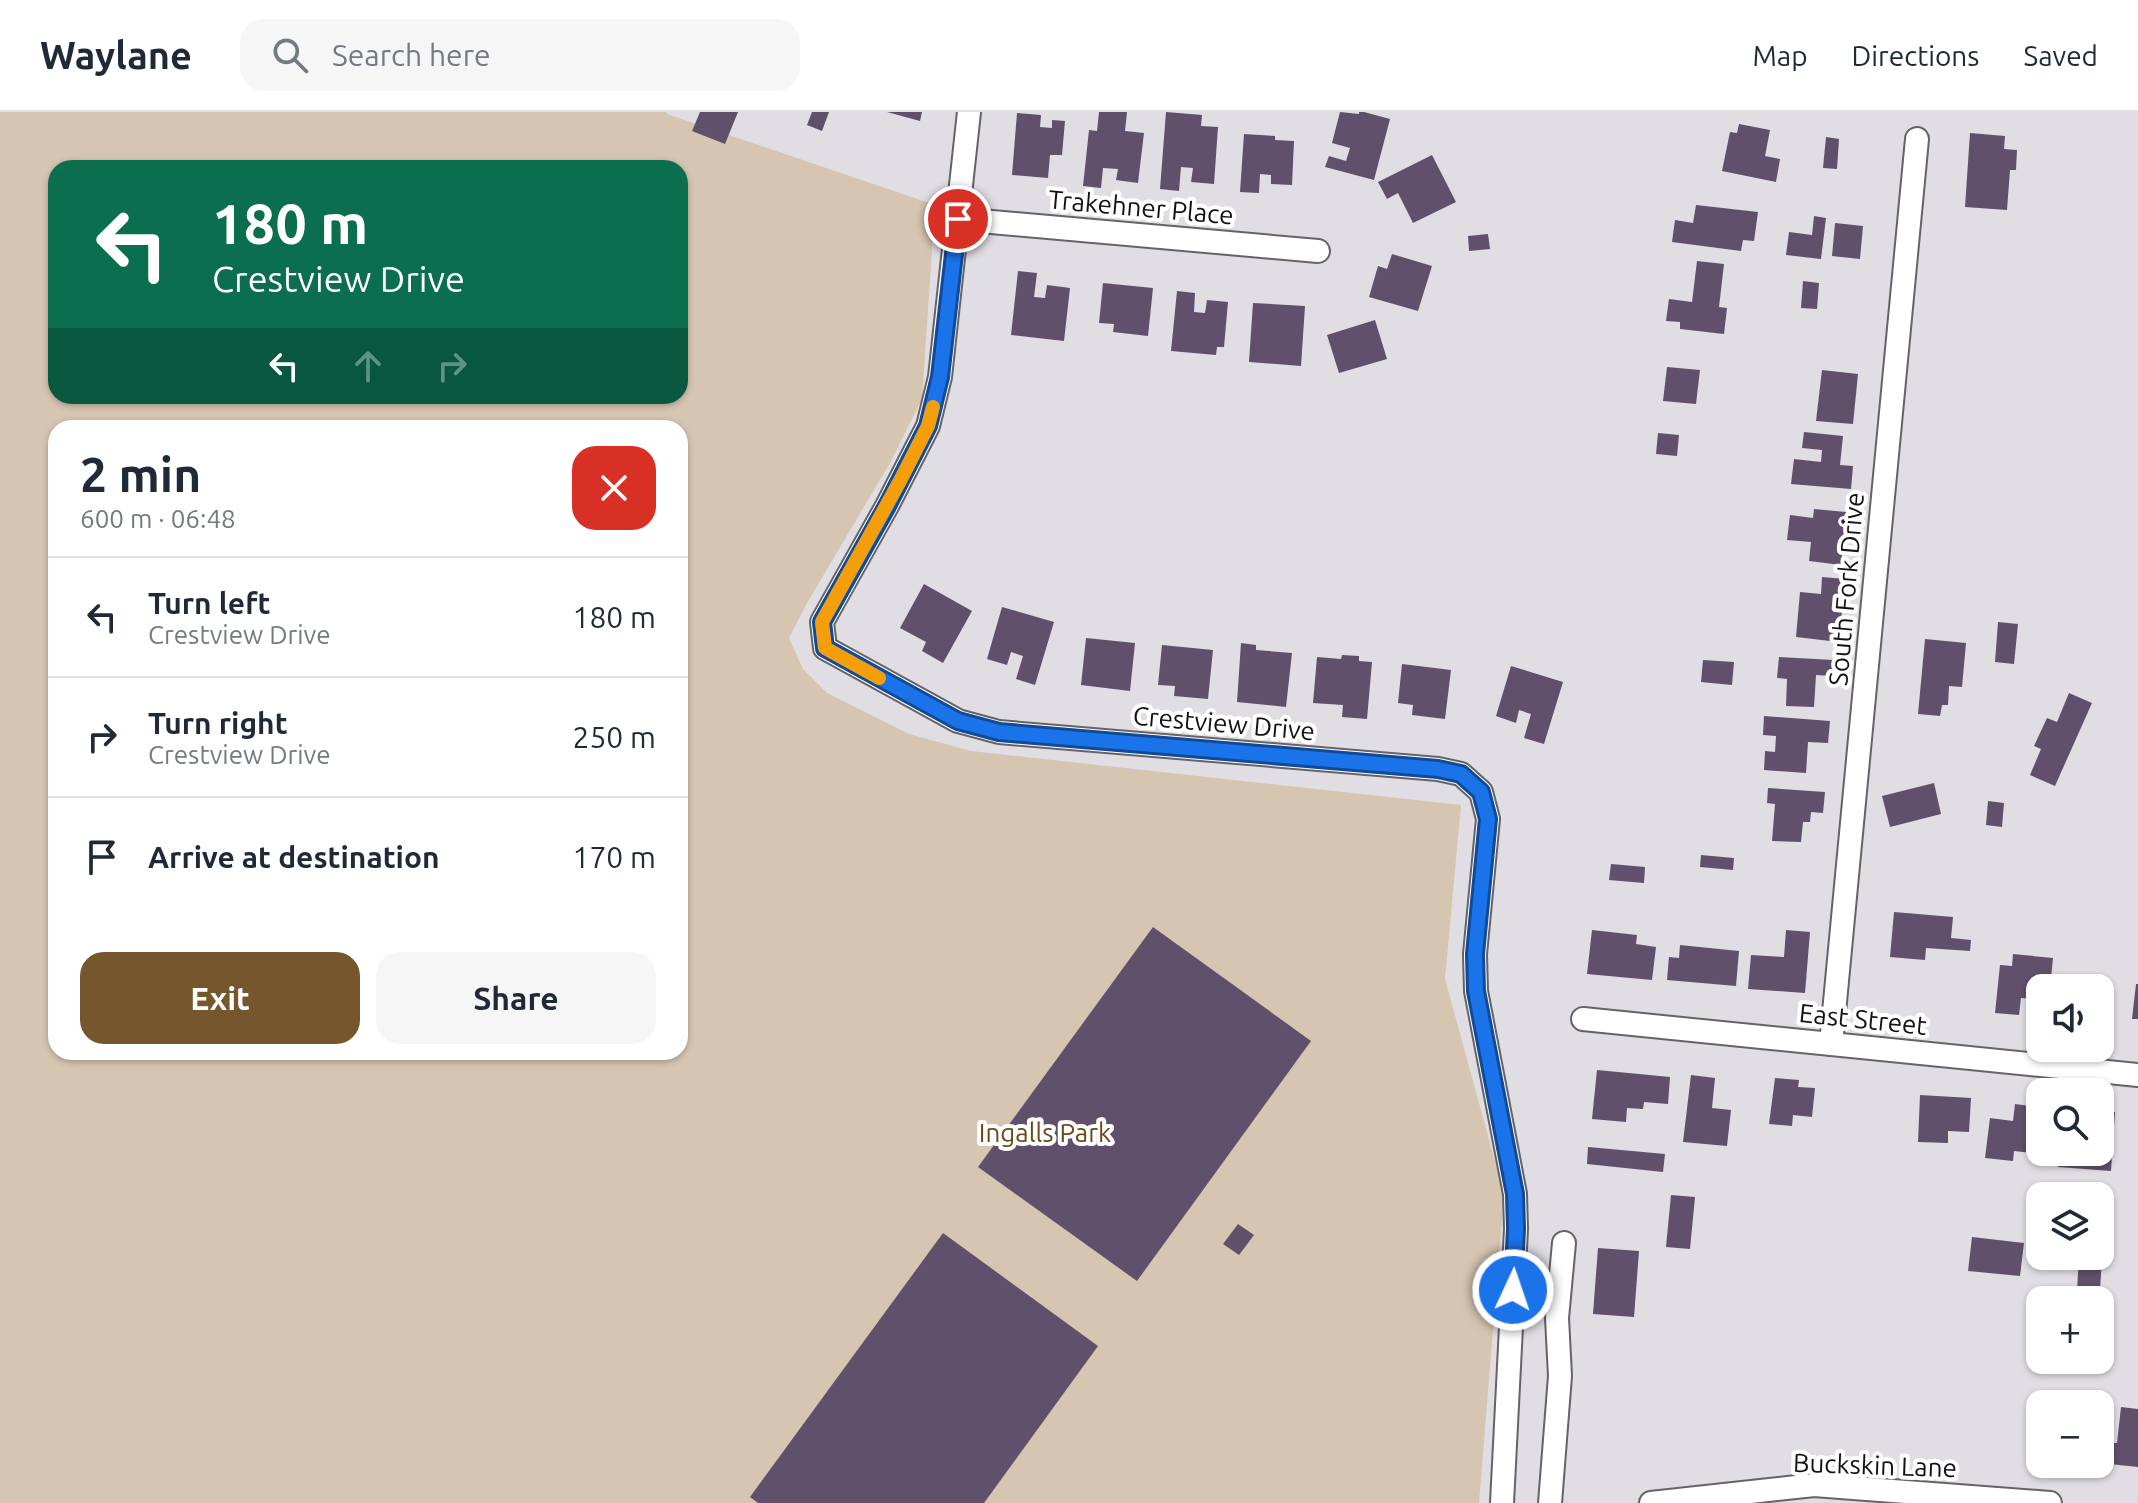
<!DOCTYPE html>
<html lang="en">
<head>
<meta charset="utf-8">
<style>
  body { margin:0; font-family:Ubuntu,sans-serif; background:#f6f6f7; color:#1f2937; height:100vh; display:flex; flex-direction:column; font-size:30px; white-space:nowrap }
  * { box-sizing:border-box; margin:0 }
  p { font-size:26px; color:#747a83 }
  .icon { flex:none; width:44px; height:44px; fill:none; stroke:currentColor; stroke-width:2; stroke-linecap:round; stroke-linejoin:round }
  .map { position:relative; flex:1; overflow:hidden }
  .panel { position:absolute; left:48px; top:308px; width:640px; height:640px; display:flex; flex-direction:column; background:#fff; border-radius:24px; box-shadow:0 2px 6px #0004 }
  .panel>* { flex:none }
  .top-card { position:absolute; left:48px; top:48px; width:640px; height:244px; border-radius:24px; box-shadow:0 2px 6px #0004; background:#0b6e4f; color:#fff; overflow:hidden }
  .fabs { position:absolute; left:2026px; top:862px; display:grid; gap:16px }
  .fabs a { display:grid; place-items:center; width:88px; height:88px; border-radius:16px; background:#fff; box-shadow:0 2px 6px #0004; font-size:40px }
  .pin { position:absolute; display:grid; place-items:center; width:68px; height:68px; color:#fff; margin:-34px; border:4px solid #fff; border-radius:50%; box-shadow:0 2px 8px #0007 }
  .me { position:absolute; width:88px; margin:-44px; rotate:3deg; stroke-linejoin:round; filter:drop-shadow(0 0 6px #0008) }
  .turn { display:flex; align-items:center; gap:28px; height:168px; padding:0 32px; font-size:36px }
  .turn .icon { width:104px; height:104px; stroke-width:2.5 }
  .turn b { display:block; font-size:56px; line-height:68px }
  .lanes { display:flex; align-items:center; height:76px; padding:0 32px; background:#0003; justify-content:center; gap:40px; direction:ltr }
  .lanes .off { opacity:.35 }
  .round { display:grid; place-items:center; flex:none; width:84px; height:84px; border-radius:24px; background:#f6f6f7 }
  .headline { display:flex; align-items:center; justify-content:space-between; height:136px; padding:0 32px }
  h1 { font-size:48px; font-weight:600; line-height:60px }
  .cta { display:flex; gap:16px; margin-top:auto; padding:16px 32px }
  .cta a { flex:1; height:92px; border-radius:24px; background:#76562c; color:#fff; font-size:32px; font-weight:600; line-height:92px; text-align:center }
  .cta a+a { background:#f6f6f7; color:#1f2937 }
  ul { padding:0; list-style:none }
  li { display:flex; align-items:center; gap:24px; height:120px; padding:0 32px; border-top:2px solid #e0e1e3 }
  li div { flex:1 }
  li b { display:block; font-size:30px }
  li em { font-style:normal }
  header { display:flex; align-items:center; gap:48px; box-sizing:border-box; height:112px; padding:0 40px; background:#fff; border-bottom:2px solid #e0e1e3 }
  header strong { font-size:38px }
  nav { display:flex; gap:44px; margin-inline-start:auto; font-size:28px }
  .search { width:560px; height:72px; background:#f6f6f7; display:flex; align-items:center; gap:20px; box-sizing:border-box; padding:0 28px; border-radius:24px; color:#747a83; font-size:30px }
  .map>svg:first-child { display:block }
  .green { fill:#d6c5b0; fill-rule:evenodd }
  .building { fill:#60506c }
  .lines { fill:none; stroke-linecap:round; stroke-linejoin:round }
  .street-casing { stroke:#666368; stroke-width:26 }
  .street { stroke:#fff; stroke-width:22 }
  .route-casing { stroke:#114b97; stroke-width:20 }
  .route { stroke:#1a73e8; stroke-width:14 }
  .slow { stroke:#f59e0b; stroke-width:14 }
  .labels { text-anchor:middle; dominant-baseline:central; stroke-width:8; stroke-linejoin:round; paint-order:stroke }
  .street-label { font-size:26px; fill:#121113; stroke:#fff }
  .park-label { font-size:26px; fill:#6b4919; stroke:#fff }
</style>
</head>
<body>
<header>
<strong>Waylane</strong>
<div class="search"><svg class="icon" aria-label="search" viewBox="0 0 24 24"><circle cx="10" cy="10" r="6"/><path d="M15 15l6 6"/></svg>Search here</div>
<nav><a>Map</a><a>Directions</a><a>Saved</a></nav>
</header>
<div class="map">
<svg width="2138" height="1391" viewBox="0 0 2138 1391">
  <rect width="100%" height="100%" fill="#e0dde3"/>
  <path class="green" d="M0,0H667V2L935,93L922,287L890,351L807,491L789,526L803,557L827,581L909,622L971,639L1461,693L1445,867L1504,1082L1479,1391H0ZM56,56H680V284H56ZM56,316H680V940H56Z"/>
  <g class="building">
    <polygon points="700,0 738,0 725,32 692,19"/>
    <polygon points="812,0 829,0 822,19 807,13"/>
    <polygon points="887,0 922,0 920,9"/>
    <polygon points="1099,0 1127,0 1125,19 1144,21 1138,71 1116,68 1118,57 1103,56 1101,76 1083,74 1089,18 1097,19"/>
    <polygon points="1166,0 1202,3 1201,14 1218,15 1214,72 1191,70 1193,56 1181,55 1179,79 1160,77"/>
    <polygon points="1340,0 1359,2 1359,0 1364,0 1390,7 1374,68 1325,55 1329,44 1346,49 1350,36 1332,31"/>
    <polygon points="1017,1 1041,3 1040,15 1052,16 1052,8 1065,9 1062,43 1050,43 1048,66 1012,63"/>
    <polygon points="1739,12 1770,18 1765,44 1780,47 1776,70 1722,59 1730,20 1737,21"/>
    <polygon points="1970,21 2005,24 2004,37 2017,38 2016,58 2010,58 2007,98 1965,95"/>
    <polygon points="1244,22 1275,24 1275,28 1294,29 1292,73 1271,72 1271,63 1260,62 1259,81 1240,80"/>
    <polygon points="1826,25 1839,27 1837,57 1823,56"/>
    <polygon points="1432,43 1456,90 1413,111 1398,81 1387,87 1378,70"/>
    <polygon points="1696,93 1758,100 1754,129 1743,128 1741,139 1672,130 1675,108 1693,111"/>
    <polygon points="1814,104 1826,106 1821,147 1786,143 1789,120 1812,123"/>
    <polygon points="1835,111 1863,114 1860,147 1832,144"/>
    <polygon points="1488,122 1490,137 1469,139 1468,124"/>
    <polygon points="1392,142 1432,154 1418,199 1369,185 1378,154 1387,157"/>
    <polygon points="1697,149 1724,152 1719,195 1727,196 1724,222 1680,217 1680,210 1666,209 1669,187 1692,190"/>
    <polygon points="1018,159 1037,161 1034,185 1045,186 1047,173 1070,176 1064,229 1011,223"/>
    <polygon points="1803,169 1819,171 1817,197 1801,196"/>
    <polygon points="1103,171 1153,176 1148,224 1113,220 1114,212 1099,211"/>
    <polygon points="1177,179 1195,181 1194,200 1205,201 1207,188 1228,190 1224,235 1217,235 1216,243 1171,239"/>
    <polygon points="1253,191 1305,194 1301,254 1249,250"/>
    <polygon points="1375,208 1387,247 1339,261 1327,223"/>
    <polygon points="1667,255 1700,258 1696,292 1663,289"/>
    <polygon points="1822,258 1858,262 1853,312 1816,309"/>
    <polygon points="1804,320 1843,324 1840,353 1853,354 1851,377 1791,372 1794,347 1821,350 1822,338 1802,336"/>
    <polygon points="1658,321 1679,323 1677,344 1656,342"/>
    <polygon points="1814,397 1846,400 1841,453 1809,449 1811,430 1787,428 1790,403 1813,406"/>
    <polygon points="1822,465 1845,467 1839,530 1796,525 1800,480 1821,482"/>
    <polygon points="924,472 972,499 943,551 922,539 926,530 900,516"/>
    <polygon points="1002,495 1054,510 1035,573 1016,567 1023,544 1011,540 1007,553 987,547"/>
    <polygon points="1998,510 2018,512 2014,552 1995,550"/>
    <polygon points="1086,526 1135,531 1130,579 1081,573"/>
    <polygon points="1925,527 1966,531 1962,575 1949,574 1948,593 1942,593 1940,604 1918,602"/>
    <polygon points="1241,531 1256,533 1256,538 1292,541 1286,595 1237,590"/>
    <polygon points="1162,533 1213,538 1208,587 1174,584 1175,574 1158,573"/>
    <polygon points="1342,543 1359,544 1359,549 1372,550 1367,607 1342,605 1343,593 1313,591 1317,545 1341,547"/>
    <polygon points="1779,545 1833,548 1832,564 1816,563 1814,595 1786,594 1787,567 1777,566"/>
    <polygon points="1703,548 1734,550 1732,573 1701,570"/>
    <polygon points="1402,552 1451,558 1445,607 1412,603 1413,593 1398,591"/>
    <polygon points="1511,554 1563,570 1544,632 1524,626 1531,602 1519,598 1516,611 1496,604"/>
    <polygon points="2069,581 2092,591 2055,674 2030,663 2041,637 2034,634 2047,606 2057,610"/>
    <polygon points="1764,604 1830,609 1828,631 1808,630 1806,661 1764,658 1765,639 1775,640 1776,624 1763,623"/>
    <polygon points="1934,671 1941,702 1890,715 1882,684"/>
    <polygon points="1768,676 1825,680 1823,701 1811,700 1810,710 1803,710 1801,730 1772,729 1775,692 1767,691"/>
    <polygon points="1988,689 2004,691 2002,715 1986,713"/>
    <polygon points="1701,743 1734,746 1733,758 1700,755"/>
    <polygon points="1611,752 1645,755 1644,771 1609,768"/>
    <polygon points="1894,800 1953,805 1951,826 1971,828 1970,839 1926,836 1925,848 1890,845"/>
    <polygon points="1153,815 1311,929 1137,1169 978,1055"/>
    <polygon points="1592,818 1637,823 1636,832 1656,835 1652,868 1587,862"/>
    <polygon points="1786,818 1810,820 1805,881 1748,877 1751,843 1784,845"/>
    <polygon points="1680,833 1739,839 1736,874 1667,868 1669,845 1679,846"/>
    <polygon points="2013,842 2053,846 2050,876 2040,876 2040,887 2021,886 2019,903 1995,901 2000,853 2012,854"/>
    <polygon points="2136,872 2138,872 2138,907 2132,907"/>
    <polygon points="1597,958 1670,965 1668,992 1644,990 1643,997 1627,996 1626,1010 1592,1007"/>
    <polygon points="1691,963 1715,966 1712,996 1731,998 1727,1034 1683,1030"/>
    <polygon points="1775,966 1799,968 1798,975 1815,976 1812,1005 1793,1003 1792,1014 1769,1012"/>
    <polygon points="1920,983 1971,986 1969,1020 1948,1019 1948,1031 1918,1030"/>
    <polygon points="2015,992 2037,995 2032,1041 2014,1039 2013,1049 1985,1046 1990,1006 2013,1009"/>
    <polygon points="2100,999 2115,1000 2111,1059 2058,1055 2059,1040 2100,1040"/>
    <polygon points="1588,1035 1665,1042 1663,1060 1587,1052"/>
    <polygon points="1671,1083 1695,1085 1690,1137 1666,1135"/>
    <polygon points="1238,1112 1254,1123 1239,1143 1223,1132"/>
    <polygon points="943,1121 1098,1234 984,1391 758,1391 750,1385"/>
    <polygon points="1972,1125 2024,1131 2020,1164 1968,1159"/>
    <polygon points="1598,1136 1639,1139 1634,1205 1593,1202"/>
    <polygon points="2079,1144 2102,1144 2100,1179 2077,1178"/>
    <polygon points="2121,1295 2138,1297 2138,1355 2100,1351 2100,1330 2117,1331"/>
  </g>
  <g class="lines">
    <g class="street-casing">
      <g id="street">
        <polyline points="969,0 940,265 928,314 887,394 822,510 825,536 958,609 999,620 1438,657 1461,662 1481,680 1488,707 1475,842 1476,879 1515,1082 1516,1117 1502,1391"/>
        <polyline points="958,107 1318,139"/>
        <polyline points="1583,907 2138,963"/>
        <polyline points="1831,932 1917,27"/>
        <polyline points="1550,1391 1560,1264 1557,1206 1564,1131"/>
        <polyline points="1651,1391 1814,1373 2050,1391"/>
      </g>
    </g>
    <use href="#street" class="street"/>
  </g>
  <g class="lines">
    <g class="route-casing">
      <polyline id="route" points="958,107 940,265 928,314 887,394 822,510 825,536 958,609 999,620 1438,657 1461,662 1481,680 1488,707 1475,842 1476,879 1515,1082 1516,1117 1513,1178"/>
    </g>
    <use href="#route" class="route"/>
    <polyline class="slow" points="879,566 825,536 822,510 901,367 928,314 933,295"/>
  </g>
  <g class="labels">
    <g class="street-label">
      <text transform="translate(1141 95) rotate(5)">Trakehner Place</text>
      <text transform="translate(1846 477) rotate(-85)">South Fork Drive</text>
      <text transform="translate(1224 611) rotate(5)">Crestview Drive</text>
      <text transform="translate(1863 907) rotate(6)">East Street</text>
      <text transform="translate(1875 1353) rotate(2)">Buckskin Lane</text>
    </g>
    <g class="park-label">
      <text x="1045" y="1020">Ingalls Park</text>
    </g>
  </g>
</svg>
<div class="fabs">
<a><svg class="icon" aria-label="sound" viewBox="0 0 24 24"><path d="M4 9h4l5-4v14l-5-4H4zM17 9q2 3 0 6"/></svg></a>
<a><svg class="icon" aria-label="search" viewBox="0 0 24 24"><circle cx="10" cy="10" r="6"/><path d="M15 15l6 6"/></svg></a>
<a><svg class="icon" aria-label="layers" viewBox="0 0 24 24"><path d="M12 4l9 5-9 5-9-5zM3 14l9 5 9-5"/></svg></a>
<a>+</a>
<a>−</a>
</div>
<div class="pin" style="left:958px;top:107px;background:#d93025"><svg class="icon" aria-label="arrive" viewBox="0 0 24 24"><path d="M6 21V4h12l-3 4 3 4H6"/></svg></div>
<svg class="me" style="left:1513px;top:1178px" viewBox="-20 -20 40 40"><circle r="17" fill="#1a73e8" stroke="#fff" stroke-width="3"/><path d="M0-11L8 9 0 5-8 9z" fill="#fff"/></svg>
<div class="top-card">
<div class="turn"><svg class="icon" aria-label="left" viewBox="0 0 24 24"><path d="M17 20v-9H6M10 6l-5 5 5 5"/></svg><div><b>180 m</b>Crestview Drive</div></div>
<div class="lanes"><svg class="icon" aria-label="left" viewBox="0 0 24 24"><path d="M17 20v-9H6M10 6l-5 5 5 5"/></svg><svg class="icon off" aria-label="ahead" viewBox="0 0 24 24"><path d="M12 20V5M6 11l6-6 6 6"/></svg><svg class="icon off" aria-label="right" viewBox="0 0 24 24"><path d="M7 20v-9h11M14 6l5 5-5 5"/></svg></div>
</div>
<section class="panel">
<div class="headline"><div><h1>2 min</h1><p>600 m · 06:48</p></div><a class="round" style="background:#d93025;color:#fff"><svg class="icon" aria-label="close" viewBox="0 0 24 24"><path d="M6 6l12 12M18 6L6 18"/></svg></a></div>
<ul>
<li><svg class="icon" aria-label="left" viewBox="0 0 24 24"><path d="M17 20v-9H6M10 6l-5 5 5 5"/></svg><div><b>Turn left</b><p>Crestview Drive</p></div><em>180 m</em></li>
<li><svg class="icon" aria-label="right" viewBox="0 0 24 24"><path d="M7 20v-9h11M14 6l5 5-5 5"/></svg><div><b>Turn right</b><p>Crestview Drive</p></div><em>250 m</em></li>
<li><svg class="icon" aria-label="arrive" viewBox="0 0 24 24"><path d="M6 21V4h12l-3 4 3 4H6"/></svg><div><b>Arrive at destination</b></div><em>170 m</em></li>
</ul>
<div class="cta"><a>Exit</a><a>Share</a></div>
</section>
</div>
</body>
</html>
